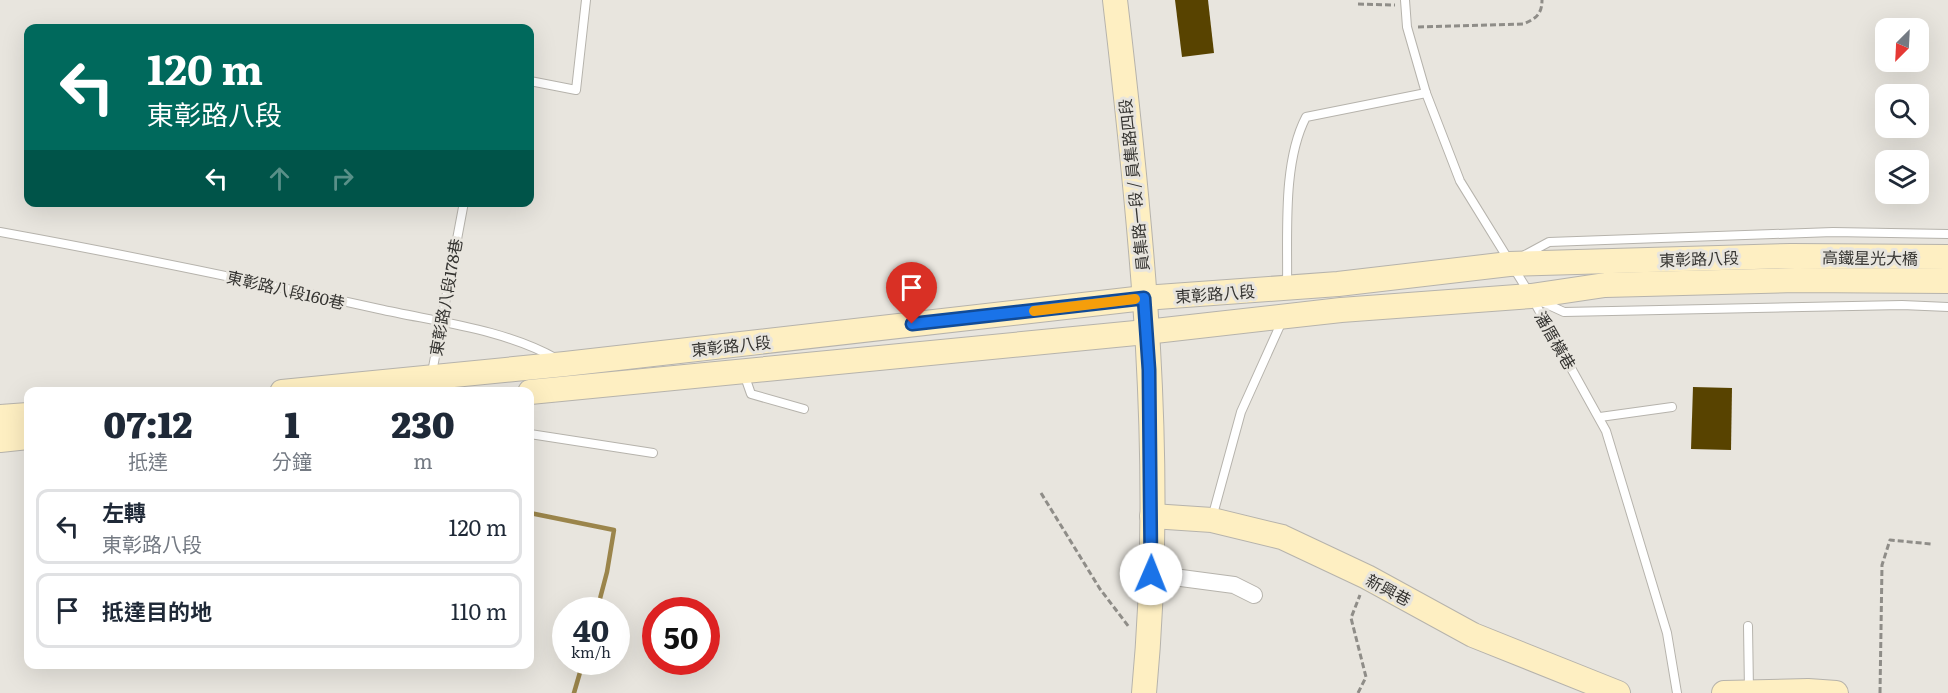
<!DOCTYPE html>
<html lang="zh-TW">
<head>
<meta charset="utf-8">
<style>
  body { margin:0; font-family:Literata,"Noto Sans TC",serif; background:#f6f6f7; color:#1f2937; height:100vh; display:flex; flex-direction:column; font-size:22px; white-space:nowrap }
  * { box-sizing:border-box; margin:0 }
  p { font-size:20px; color:#747a83 }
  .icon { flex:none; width:33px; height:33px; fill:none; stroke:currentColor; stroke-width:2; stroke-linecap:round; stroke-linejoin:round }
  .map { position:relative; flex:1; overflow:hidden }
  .drawer { position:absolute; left:24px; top:387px; width:510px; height:282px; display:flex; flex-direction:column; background:#fff; border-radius:12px; box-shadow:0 6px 24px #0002 }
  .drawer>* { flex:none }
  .top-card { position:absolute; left:24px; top:24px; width:510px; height:183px; border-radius:12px; box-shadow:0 6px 24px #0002; background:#00695c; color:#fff; overflow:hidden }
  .needle { width:39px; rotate:204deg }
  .controls { position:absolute; left:1875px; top:18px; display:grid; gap:12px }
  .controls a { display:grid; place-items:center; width:54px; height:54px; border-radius:12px; background:#fff; box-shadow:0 6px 24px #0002; font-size:30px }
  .speed { position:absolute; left:552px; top:597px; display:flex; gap:12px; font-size:30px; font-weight:700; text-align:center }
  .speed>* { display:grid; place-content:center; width:78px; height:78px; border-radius:50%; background:#fff; box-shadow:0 6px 24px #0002; line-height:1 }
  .speed small { font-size:15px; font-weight:400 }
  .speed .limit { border:9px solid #d22; background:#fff; color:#111 }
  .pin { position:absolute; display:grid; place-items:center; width:51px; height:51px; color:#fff; margin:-62px -26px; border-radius:50% 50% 50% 0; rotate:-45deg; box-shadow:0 0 6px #0007 }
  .pin .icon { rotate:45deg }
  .me { position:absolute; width:66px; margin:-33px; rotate:1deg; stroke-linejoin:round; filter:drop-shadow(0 0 4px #0008) }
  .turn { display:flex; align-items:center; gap:21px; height:126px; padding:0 24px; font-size:27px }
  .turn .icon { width:78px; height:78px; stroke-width:2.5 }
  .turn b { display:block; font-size:42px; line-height:51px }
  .lanes { display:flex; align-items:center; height:57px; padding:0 24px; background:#0003; justify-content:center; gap:30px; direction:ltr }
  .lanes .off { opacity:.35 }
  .eta { display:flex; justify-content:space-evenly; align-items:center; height:102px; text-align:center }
  .eta b { font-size:36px; font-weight:800; line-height:42px }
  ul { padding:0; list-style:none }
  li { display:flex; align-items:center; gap:18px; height:75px; margin:0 12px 9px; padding:0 12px; border:3px solid #e0e1e3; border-radius:12px }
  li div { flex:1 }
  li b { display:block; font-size:22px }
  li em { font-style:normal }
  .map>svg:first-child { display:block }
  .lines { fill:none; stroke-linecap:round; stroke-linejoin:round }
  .stream { stroke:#9b854b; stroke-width:4.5 }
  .building { fill:#584300 }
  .lane-casing { stroke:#b6b3ac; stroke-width:10 }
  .street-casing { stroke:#b6b3ac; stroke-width:18 }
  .secondary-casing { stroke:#b6b3ac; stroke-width:26 }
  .path { stroke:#8f8d88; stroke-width:3; stroke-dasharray:6 3; stroke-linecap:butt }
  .lane { stroke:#fff; stroke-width:8 }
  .street { stroke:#fff; stroke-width:16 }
  .secondary { stroke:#feefc2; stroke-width:24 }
  .route-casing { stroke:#114b97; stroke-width:15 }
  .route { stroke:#1a73e8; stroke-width:10 }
  .slow { stroke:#f59e0b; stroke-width:10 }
  .labels { text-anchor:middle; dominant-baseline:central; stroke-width:6; stroke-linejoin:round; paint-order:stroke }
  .street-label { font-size:16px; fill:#353431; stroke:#e8e5de }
</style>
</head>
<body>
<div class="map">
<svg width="1948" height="693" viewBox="0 0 1948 693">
  <rect width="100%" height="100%" fill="#e8e5de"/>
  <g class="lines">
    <g class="stream">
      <polyline points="530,513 614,530 607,572 597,610"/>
      <polyline points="574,693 583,662"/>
    </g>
  </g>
  <g class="building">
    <polygon points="1175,0 1208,0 1214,53 1182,57"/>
    <polygon points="1693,387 1732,388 1731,450 1691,449"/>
  </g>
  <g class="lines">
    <g class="lane-casing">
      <g id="lane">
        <polyline points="1405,0 1407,27 1426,93 1460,181 1531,296 1606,431 1667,633 1677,693"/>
        <polyline points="530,81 576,90 586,0"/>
        <path d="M0,232C127,255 253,281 379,309C437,322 504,329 557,359"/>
        <polyline points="1523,256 1549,242 1833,232 1948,234"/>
        <path d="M1287,286C1288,235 1282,163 1306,117L1426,93"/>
        <polyline points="1540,301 1564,312 1902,305 1948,307"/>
        <polyline points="744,374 751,394 804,409"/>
        <polyline points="432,392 431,378 464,202"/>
        <polyline points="1600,417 1672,407"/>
        <polyline points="530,434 653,453"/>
        <polyline points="1212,518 1241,412 1282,321"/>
        <polyline points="1748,626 1749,691"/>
      </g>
    </g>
    <g class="street-casing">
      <polyline id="street" points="1151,574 1234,585 1254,595"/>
    </g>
    <g class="secondary-casing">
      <g id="secondary">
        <path d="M1115,0C1142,229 1166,463 1144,693"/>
        <polyline points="282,392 565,364 1144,298 1338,284 1509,264 1791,256 1948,257"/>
        <polyline points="530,392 1146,332 1341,310 1531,296 1605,285 1796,280 1948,281"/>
        <polyline points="0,417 28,415"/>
        <polyline points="0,440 28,437"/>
        <polyline points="1152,516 1212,520 1282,537 1367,577 1473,635 1618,693"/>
        <polyline points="1724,693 1808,691 1836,693"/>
      </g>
    </g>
    <g class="path">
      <polyline points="1358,4 1395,5"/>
      <path d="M1418,27L1523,24C1535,19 1542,15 1542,0"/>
      <polyline points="1041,493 1100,589 1129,627"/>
      <polyline points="1358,693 1366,677 1351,618 1360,595"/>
      <polyline points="1880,693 1882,565 1890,540 1931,544"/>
    </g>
    <use href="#lane" class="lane"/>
    <use href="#street" class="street"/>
    <use href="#secondary" class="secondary"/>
  </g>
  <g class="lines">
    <g class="route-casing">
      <polyline id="route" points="912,324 1144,298 1149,370 1151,574"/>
    </g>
    <use href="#route" class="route"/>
    <polyline class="slow" points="1034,311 1135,299"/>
  </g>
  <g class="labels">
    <g class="street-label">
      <text transform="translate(1133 185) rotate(-96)">員集路一段 / 員集路四段</text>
      <text transform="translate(1870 257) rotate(1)">高鐵星光大橋</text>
      <text transform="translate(1699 258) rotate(-2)">東彰路八段</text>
      <text transform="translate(286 289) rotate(13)">東彰路八段160巷</text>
      <text transform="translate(1215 293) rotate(-4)">東彰路八段</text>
      <text transform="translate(445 297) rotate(-80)">東彰路八段178巷</text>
      <text transform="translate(1556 340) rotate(60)">潘厝橫巷</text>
      <text transform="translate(731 345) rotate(-6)">東彰路八段</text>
      <text transform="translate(1389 589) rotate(28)">新興巷</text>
    </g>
  </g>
</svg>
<div class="controls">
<a><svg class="needle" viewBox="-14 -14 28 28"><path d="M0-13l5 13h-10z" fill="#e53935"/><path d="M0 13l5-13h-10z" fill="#747a83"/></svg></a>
<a><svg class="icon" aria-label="search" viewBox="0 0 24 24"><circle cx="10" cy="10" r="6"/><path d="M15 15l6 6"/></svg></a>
<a><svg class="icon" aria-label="layers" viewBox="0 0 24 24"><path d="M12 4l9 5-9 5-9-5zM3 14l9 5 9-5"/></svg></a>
</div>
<div class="speed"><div>40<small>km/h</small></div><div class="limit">50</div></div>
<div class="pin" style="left:912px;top:324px;background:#d93025"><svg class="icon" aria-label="arrive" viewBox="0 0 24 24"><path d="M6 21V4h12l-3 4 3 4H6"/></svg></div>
<svg class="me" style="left:1151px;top:574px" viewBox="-20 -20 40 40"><circle r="19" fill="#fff"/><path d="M0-13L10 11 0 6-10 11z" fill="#1a73e8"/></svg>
<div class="top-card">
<div class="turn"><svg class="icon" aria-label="left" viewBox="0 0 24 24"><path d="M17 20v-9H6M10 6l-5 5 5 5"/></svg><div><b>120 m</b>東彰路八段</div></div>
<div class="lanes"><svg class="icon" aria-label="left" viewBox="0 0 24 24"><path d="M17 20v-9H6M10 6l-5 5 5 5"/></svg><svg class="icon off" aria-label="ahead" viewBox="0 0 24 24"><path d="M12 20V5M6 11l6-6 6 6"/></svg><svg class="icon off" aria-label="right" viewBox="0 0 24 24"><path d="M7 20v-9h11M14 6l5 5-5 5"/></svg></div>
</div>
<section class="drawer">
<div class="eta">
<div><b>07:12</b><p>抵達</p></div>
<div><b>1</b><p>分鐘</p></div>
<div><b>230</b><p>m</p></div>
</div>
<ul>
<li><svg class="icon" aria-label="left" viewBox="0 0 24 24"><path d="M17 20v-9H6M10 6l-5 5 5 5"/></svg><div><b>左轉</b><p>東彰路八段</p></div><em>120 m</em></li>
<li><svg class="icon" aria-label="arrive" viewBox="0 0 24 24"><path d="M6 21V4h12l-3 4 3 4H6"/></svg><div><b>抵達目的地</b></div><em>110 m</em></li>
</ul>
</section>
</div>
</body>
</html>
